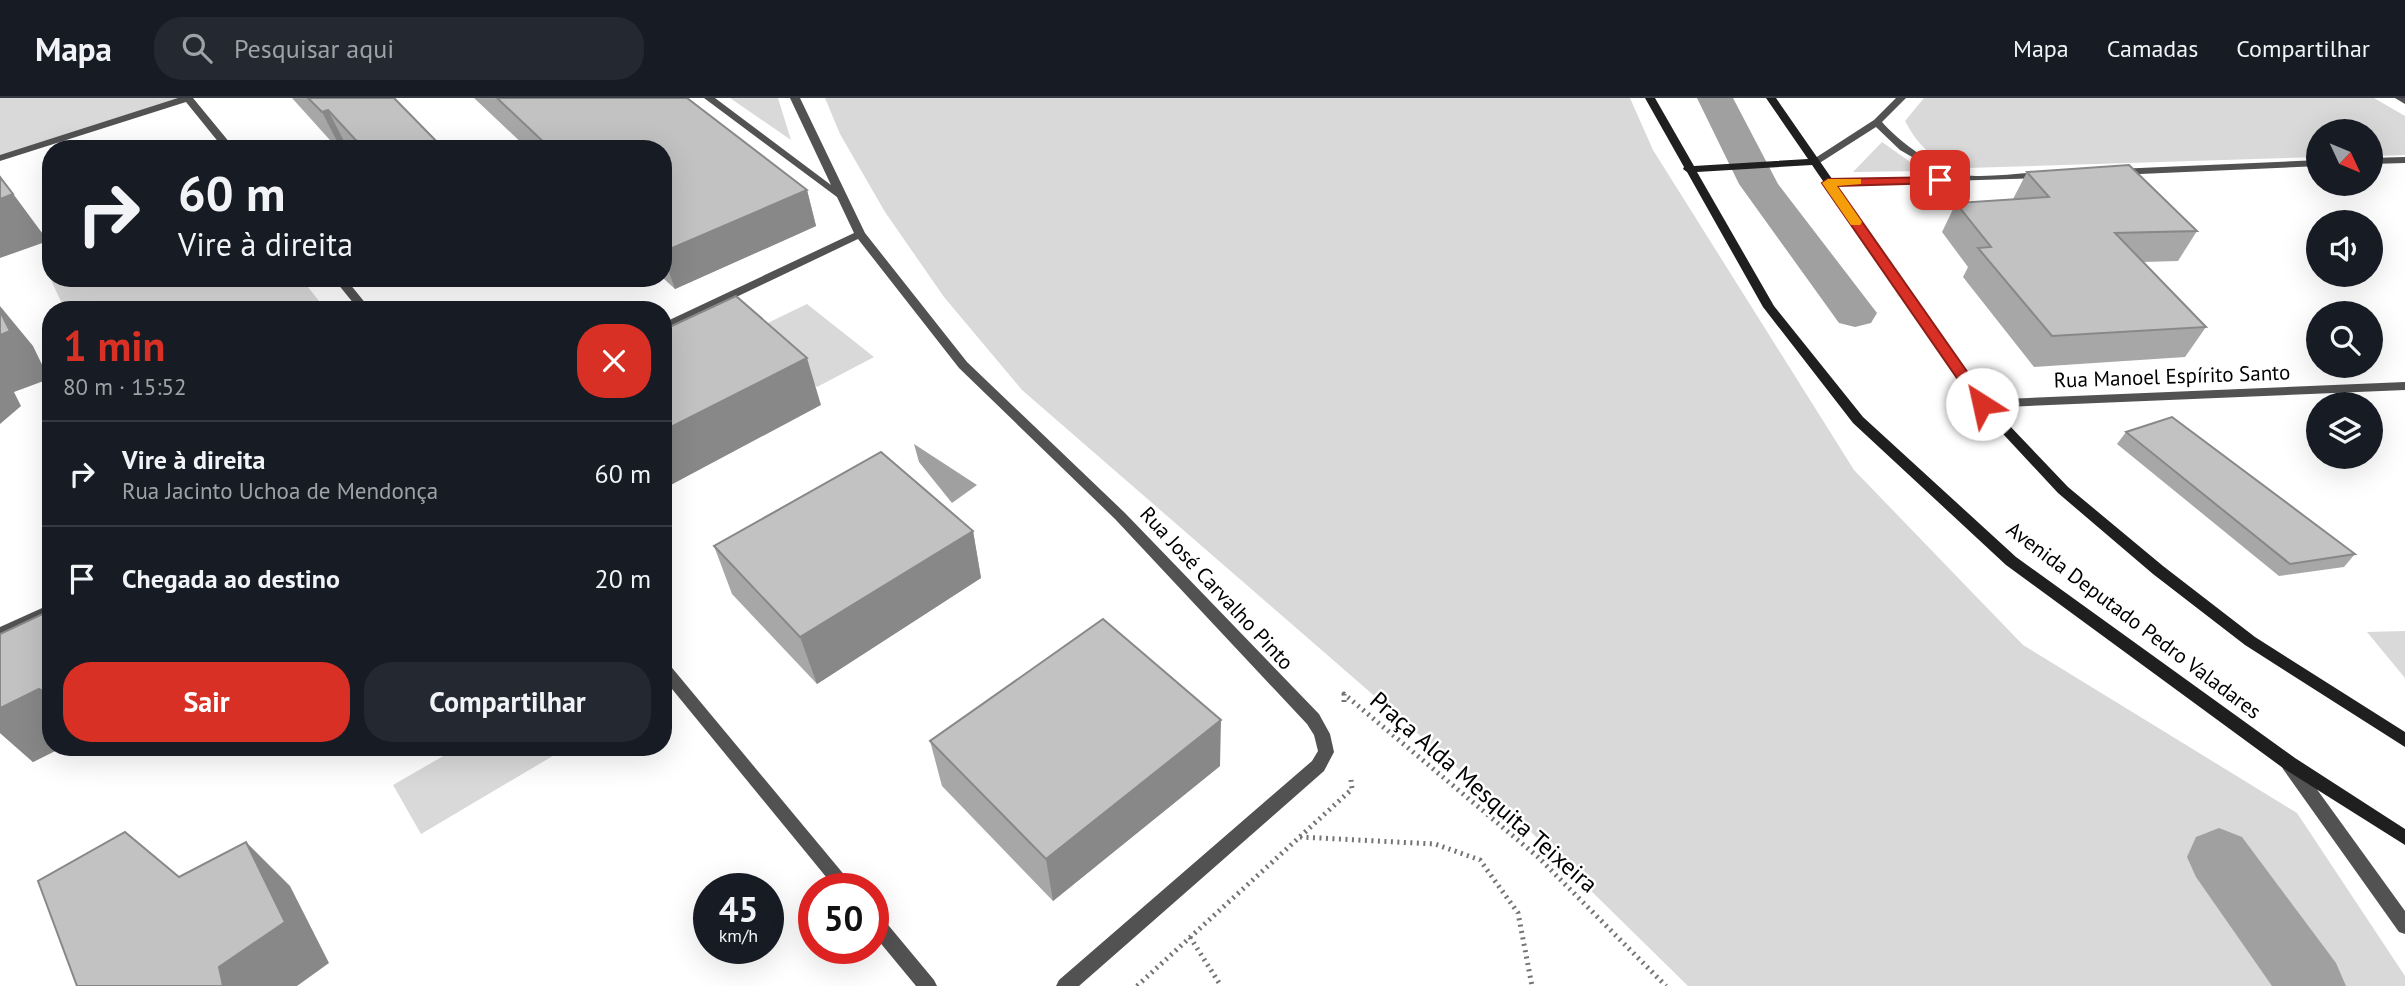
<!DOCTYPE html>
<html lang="pt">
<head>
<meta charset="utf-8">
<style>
  body { margin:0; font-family:"PT Sans",sans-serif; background:#242831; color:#f1f3f6; height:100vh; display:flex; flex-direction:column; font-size:26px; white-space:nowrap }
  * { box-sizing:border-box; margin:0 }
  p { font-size:23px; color:#9ea1a6 }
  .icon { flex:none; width:38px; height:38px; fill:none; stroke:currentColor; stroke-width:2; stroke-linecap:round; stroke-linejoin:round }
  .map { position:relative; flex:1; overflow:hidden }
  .drawer { position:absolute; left:42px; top:203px; width:630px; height:455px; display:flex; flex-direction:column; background:#171b24; border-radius:28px; box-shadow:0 7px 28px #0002 }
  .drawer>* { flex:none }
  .banner { position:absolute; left:42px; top:42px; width:630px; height:147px; border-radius:28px; box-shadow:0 7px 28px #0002; background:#171b24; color:#f1f3f6; overflow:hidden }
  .needle { width:46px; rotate:134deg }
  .fabs { position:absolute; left:2306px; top:21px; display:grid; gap:14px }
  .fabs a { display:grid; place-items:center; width:77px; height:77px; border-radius:50%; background:#171b24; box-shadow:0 7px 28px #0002; font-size:35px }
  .speed { position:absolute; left:693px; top:775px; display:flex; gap:14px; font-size:35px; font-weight:700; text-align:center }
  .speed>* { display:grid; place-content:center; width:91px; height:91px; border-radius:50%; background:#171b24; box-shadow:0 7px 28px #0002; line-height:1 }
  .speed small { font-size:18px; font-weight:400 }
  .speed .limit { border:10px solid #d22; background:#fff; color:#111 }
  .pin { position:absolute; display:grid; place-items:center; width:60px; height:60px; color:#fff; margin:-30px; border-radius:14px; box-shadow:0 4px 10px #0006 }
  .me { position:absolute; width:77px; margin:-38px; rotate:325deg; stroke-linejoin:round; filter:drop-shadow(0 0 5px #0008) }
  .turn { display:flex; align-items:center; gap:24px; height:147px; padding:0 21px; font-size:32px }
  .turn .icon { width:91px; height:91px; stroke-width:2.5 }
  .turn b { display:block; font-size:49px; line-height:60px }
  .round { display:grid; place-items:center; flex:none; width:74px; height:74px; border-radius:28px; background:#242831 }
  .headline { display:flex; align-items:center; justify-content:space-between; height:119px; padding:0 21px }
  h1 { font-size:42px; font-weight:700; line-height:52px; color:#d93025 }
  .cta { display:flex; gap:14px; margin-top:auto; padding:14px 21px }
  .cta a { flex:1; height:80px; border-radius:28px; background:#d93025; color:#fff; font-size:28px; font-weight:700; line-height:80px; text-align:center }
  .cta a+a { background:#242831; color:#f1f3f6 }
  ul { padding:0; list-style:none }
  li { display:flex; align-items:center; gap:21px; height:105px; padding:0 21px; border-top:2px solid #363941 }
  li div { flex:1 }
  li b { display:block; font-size:26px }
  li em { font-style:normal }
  header { display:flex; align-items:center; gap:42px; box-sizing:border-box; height:98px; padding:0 35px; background:#171b24; border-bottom:2px solid #363941 }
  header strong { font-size:33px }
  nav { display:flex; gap:38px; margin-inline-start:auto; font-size:24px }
  .search { width:490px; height:63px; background:#242831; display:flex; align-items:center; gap:18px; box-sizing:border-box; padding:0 24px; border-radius:28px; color:#9ea1a6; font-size:26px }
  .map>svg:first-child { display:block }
  .green { fill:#d9d9d9 }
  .water { fill:#a0a0a0 }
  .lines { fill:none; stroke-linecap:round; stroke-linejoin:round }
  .canal { fill:#a0a0a0; fill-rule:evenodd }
  .path { stroke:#747474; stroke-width:5; stroke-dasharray:2 4.5; stroke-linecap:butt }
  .minor { fill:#525252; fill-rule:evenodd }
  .secondary { fill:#1f1f1f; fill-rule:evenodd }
  .wall { fill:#a7a7a7 }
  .shaded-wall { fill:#888 }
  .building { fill:#c2c2c2; stroke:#888; stroke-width:2 }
  .route { fill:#d93025; stroke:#8d1f18; stroke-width:2 }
  .slow { fill:#f59e0b }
  .labels { text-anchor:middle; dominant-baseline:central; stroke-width:5; stroke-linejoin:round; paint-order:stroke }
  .street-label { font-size:21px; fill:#000; stroke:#fff }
  .near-street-label { font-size:24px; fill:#000; stroke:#fff }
</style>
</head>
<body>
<header>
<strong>Mapa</strong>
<div class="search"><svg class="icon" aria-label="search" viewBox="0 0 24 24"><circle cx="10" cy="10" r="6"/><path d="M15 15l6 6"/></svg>Pesquisar aqui</div>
<nav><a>Mapa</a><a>Camadas</a><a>Compartilhar</a></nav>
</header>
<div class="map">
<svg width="2405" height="888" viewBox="0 0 2405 888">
  <rect width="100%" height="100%" fill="#fff"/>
  <g class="green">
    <polygon points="0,0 188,0 0,60"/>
    <polygon points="730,0 778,0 791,42"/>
    <polygon points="825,0 1630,0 1653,52 1854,372 2023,547 2297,715 2405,878 2405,888 1688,888 1530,733 1022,292 944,199 885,114 840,36"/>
    <path d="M1924,0H2374L2405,18V57L2371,58V33H2319V59L1967,70C1933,60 1922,54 1905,23Z"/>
    <polygon points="1882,44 1923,73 1853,74"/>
    <polygon points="51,162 51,180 301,180 326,212 65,212 43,165"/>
    <polygon points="807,206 874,259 817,289 751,233"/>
    <polygon points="2405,533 2405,580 2367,534"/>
    <polygon points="459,649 568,649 421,736 393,687"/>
  </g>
  <polygon class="water" points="914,346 977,387 952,405 919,364"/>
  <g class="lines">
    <g class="canal">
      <polygon points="1697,0 1733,0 1778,86 1877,215 1871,225 1855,229 1839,225 1739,86"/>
      <polygon points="2219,730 2242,739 2336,865 2346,888 2272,888 2196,779 2187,759 2196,739"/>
    </g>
    <g class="path">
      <polyline points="1344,604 1344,596 1538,759 1666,888"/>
      <polyline points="1300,739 1435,746 1480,762 1518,815 1532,888"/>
      <polyline points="1190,839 1221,888"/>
      <polyline points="1137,888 1352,691 1351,682"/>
    </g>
    <g class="minor">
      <polygon points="178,0 193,0 235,51 224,51 186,4 0,63 0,57"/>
      <polygon points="704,0 715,0 831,87 790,0 800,0 865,135 967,264 1125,415 1319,616 1330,636 1334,654 1324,673 1079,888 1056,888 1059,882 1312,663 1318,653 1314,637 1307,626 1115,421 959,270 858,141 663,234 663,225 854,135 837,99"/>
      <path d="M1896,0H1906L1882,24C1897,42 1940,74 1963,77C1987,80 2019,75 2044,74L2049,77L2044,80L1824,87V83L1828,82L1945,78L1900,52L1876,29L1818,66H1810L1809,64L1874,22Z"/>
      <polygon points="2395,0 2405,0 2405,6"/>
      <polygon points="2405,59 2405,65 2371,66 2371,60"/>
      <polygon points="2319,62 2319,68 2117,77 2112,74 2117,71"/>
      <polygon points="333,180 345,180 371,212 359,212"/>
      <polygon points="2405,284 2405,292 1982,310 1976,306 1982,302"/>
      <polygon points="51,506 51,519 0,542 0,529"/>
      <polygon points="663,563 668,565 856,791 836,791 663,580"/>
      <polygon points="2289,659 2295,661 2405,813 2405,836 2399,834 2283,671 2281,666 2283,661"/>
      <polygon points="873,814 879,816 934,882 937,888 916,888 873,836"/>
    </g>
    <polygon class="secondary" points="1645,0 1655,0 1694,68 1808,61 1766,0 1776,0 1986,303 2068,389 2163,468 2255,539 2405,634 2405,649 2245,547 2153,476 2058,395 1978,309 1812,67 1697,74 1774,208 1863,319 2016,459 2295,660 2405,731 2405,747 2283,670 2006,467 1853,325 1763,209 1687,74 1683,71 1684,69"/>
  </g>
  <g class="wall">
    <polygon points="292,0 394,0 444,51 338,51"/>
    <polygon points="474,0 687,0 807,92 816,128 675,191 663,180 663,51 528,51"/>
    <polygon points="2027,74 2197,133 2178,163 2143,164 2206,229 2185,259 2034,269 1963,179 1968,169 1942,134 1956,105 2013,101"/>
    <polygon points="2126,334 2355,456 2344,469 2279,478 2117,346"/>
    <polygon points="973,433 981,480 817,586 732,496 714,448"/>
    <polygon points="51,512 51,649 63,649 33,664 0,635"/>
    <polygon points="930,643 1220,668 1053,803 942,688"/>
    <polygon points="111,649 147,649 129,658"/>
  </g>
  <g class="shaded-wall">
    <polygon points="328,12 348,51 341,51 322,14"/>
    <polygon points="0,78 48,143 0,160"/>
    <polygon points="807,92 816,128 675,191 663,157 663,154"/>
    <polygon points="0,208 33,248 49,281 14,294 21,308 0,326"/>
    <polygon points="807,260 821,307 667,389 663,380 663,333"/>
    <polygon points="973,433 981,480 817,586 800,539"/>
    <polygon points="39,591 51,603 51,649 63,649 33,664 0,635 0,610"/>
    <polygon points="1221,622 1220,668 1053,803 1046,761"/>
    <polygon points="120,649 147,649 129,658"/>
    <polygon points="246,744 290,788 329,865 297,888 223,888 219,869"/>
  </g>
  <g class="building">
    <polygon points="308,0 394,0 444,51 364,51 328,12 322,14"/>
    <polygon points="497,0 687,0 807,92 663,154 663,51 551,51"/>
    <polygon points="2129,67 2197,133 2115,135 2206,229 2052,238 1978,150 1991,149 1956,105 2049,99 2027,74"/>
    <polygon points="0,79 13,96 0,101"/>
    <polygon points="736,198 807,260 663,333 663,232"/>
    <polygon points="0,213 10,233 0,237"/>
    <polygon points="2172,319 2355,456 2290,466 2126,334"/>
    <polygon points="881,354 973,433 800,539 714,448"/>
    <polygon points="51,512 51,598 39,591 0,610 0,536"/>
    <polygon points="1103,521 1221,622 1046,761 930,643"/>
    <polygon points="125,734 179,779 246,744 285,824 219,869 223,888 77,888 38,783"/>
  </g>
  <polygon class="route" points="1944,79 1946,82 1940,85 1837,88 1987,302 1987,309 1977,309 1822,85 1828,81"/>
  <polygon class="slow" points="1828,81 1861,81 1861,86 1837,88 1862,124 1860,127 1851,127 1822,85"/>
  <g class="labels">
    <g class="street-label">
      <text transform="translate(2172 278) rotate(-2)">Rua Manoel Espírito Santo</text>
      <text transform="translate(1217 490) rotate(47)">Rua José Carvalho Pinto</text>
      <text transform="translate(2134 522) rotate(37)">Avenida Deputado Pedro Valadares</text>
    </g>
    <g class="near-street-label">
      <text transform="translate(1484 694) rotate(41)">Praça Alda Mesquita Teixeira</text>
    </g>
  </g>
</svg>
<div class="fabs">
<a><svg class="needle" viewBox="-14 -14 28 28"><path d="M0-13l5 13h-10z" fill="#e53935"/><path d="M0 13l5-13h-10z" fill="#9ea1a6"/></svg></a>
<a><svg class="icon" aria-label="sound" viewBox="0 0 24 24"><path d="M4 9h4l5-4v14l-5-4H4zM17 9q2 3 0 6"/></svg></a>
<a><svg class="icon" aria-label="search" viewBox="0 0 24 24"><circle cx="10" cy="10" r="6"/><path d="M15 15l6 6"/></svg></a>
<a><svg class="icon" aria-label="layers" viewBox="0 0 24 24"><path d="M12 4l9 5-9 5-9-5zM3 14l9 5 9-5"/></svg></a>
</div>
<div class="speed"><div>45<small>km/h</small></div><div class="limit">50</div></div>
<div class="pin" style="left:1940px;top:82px;background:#d93025"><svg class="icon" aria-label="arrive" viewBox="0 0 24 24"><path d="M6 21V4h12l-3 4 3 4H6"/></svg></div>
<svg class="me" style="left:1982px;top:306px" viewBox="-20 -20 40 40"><circle r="19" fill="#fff"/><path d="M0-13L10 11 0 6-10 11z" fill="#d93025"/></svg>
<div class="banner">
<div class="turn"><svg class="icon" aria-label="right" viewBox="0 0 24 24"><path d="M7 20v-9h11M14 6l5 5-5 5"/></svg><div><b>60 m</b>Vire à direita</div></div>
</div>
<section class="drawer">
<div class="headline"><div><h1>1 min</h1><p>80 m · 15:52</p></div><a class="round" style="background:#d93025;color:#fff"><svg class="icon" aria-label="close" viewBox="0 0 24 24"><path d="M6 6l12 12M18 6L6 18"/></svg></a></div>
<ul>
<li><svg class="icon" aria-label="right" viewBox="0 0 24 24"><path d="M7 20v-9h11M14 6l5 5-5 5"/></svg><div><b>Vire à direita</b><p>Rua Jacinto Uchoa de Mendonça</p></div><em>60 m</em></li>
<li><svg class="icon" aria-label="arrive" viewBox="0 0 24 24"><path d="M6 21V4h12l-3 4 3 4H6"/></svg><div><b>Chegada ao destino</b></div><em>20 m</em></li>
</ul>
<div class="cta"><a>Sair</a><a>Compartilhar</a></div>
</section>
</div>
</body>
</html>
